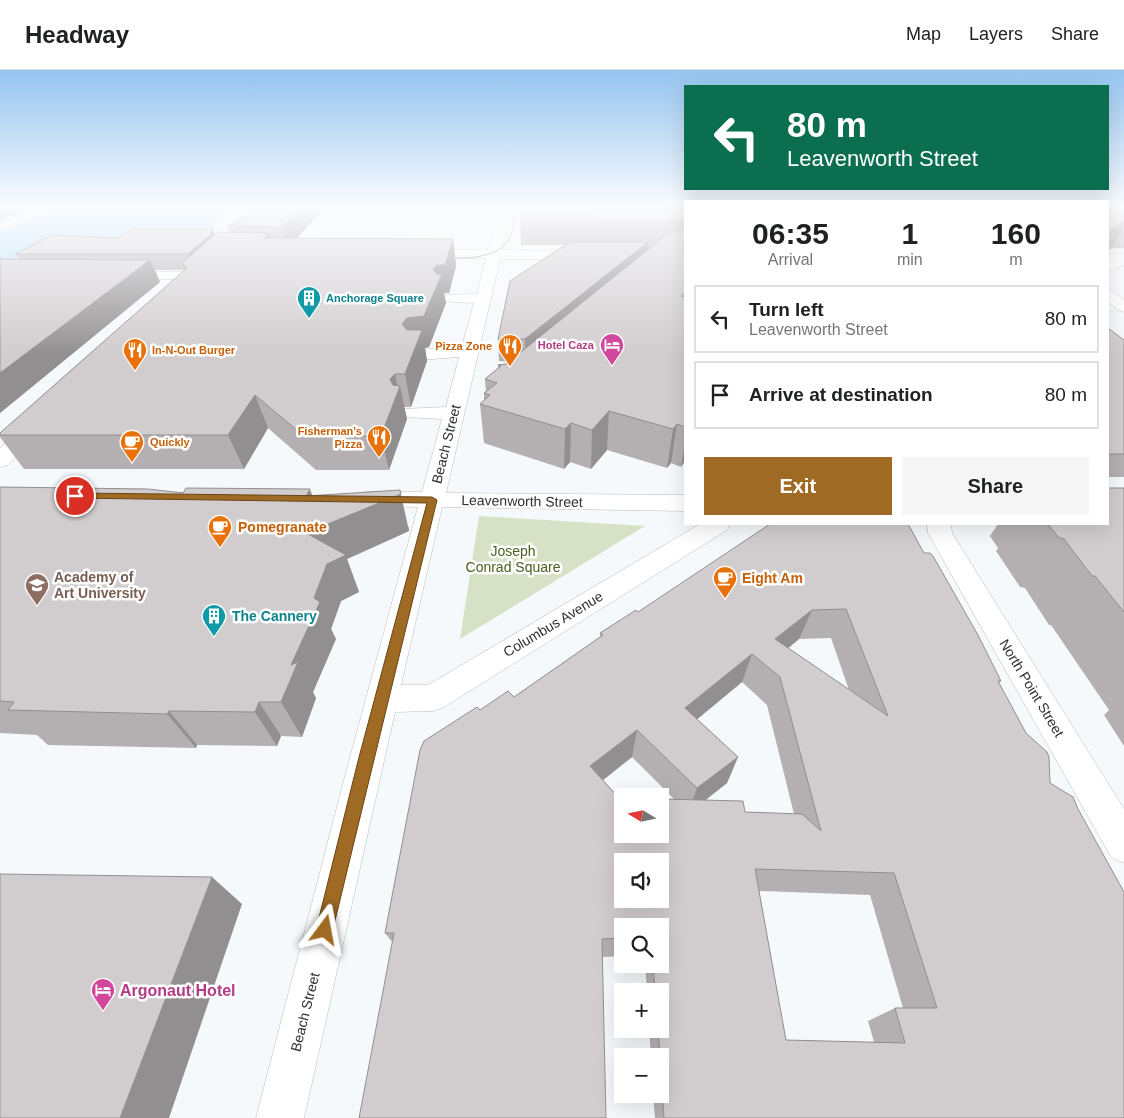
<!DOCTYPE html>
<html lang="en">
<head>
<meta charset="utf-8">
<style>
  body { margin:0; font-family:Arial,sans-serif; background:#f6f6f6; color:#202124; height:100vh; display:flex; flex-direction:column; font-size:19px; white-space:nowrap }
  * { box-sizing:border-box; margin:0 }
  p { font-size:16px; color:#757577 }
  .icon { flex:none; width:28px; height:28px; fill:none; stroke:currentColor; stroke-width:2; stroke-linecap:round; stroke-linejoin:round }
  .map { position:relative; flex:1; overflow:hidden }
  .panel { position:absolute; left:684px; top:130px; width:425px; height:325px; display:flex; flex-direction:column; background:#fff; border-radius:0px; box-shadow:0 5px 20px #0002 }
  .panel>* { flex:none }
  .guide { position:absolute; left:684px; top:15px; width:425px; height:105px; border-radius:0px; box-shadow:0 5px 20px #0002; background:#0b6e4f; color:#fff; overflow:hidden }
  .needle { width:32px; rotate:280deg }
  .controls { position:absolute; left:614px; top:718px; display:grid; gap:10px }
  .controls a { display:grid; place-items:center; width:55px; height:55px; border-radius:0px; background:#fff; box-shadow:0 5px 20px #0002; font-size:25px }
  .pin { position:absolute; display:grid; place-items:center; width:42px; height:42px; color:#fff; margin:-21px; border:2px solid #fff; border-radius:50%; box-shadow:0 1px 5px #0007 }
  .me { position:absolute; width:55px; margin:-28px; rotate:13deg; stroke-linejoin:round; filter:drop-shadow(0 0 4px #0008) }
  .turn { display:flex; align-items:center; gap:18px; height:105px; padding:0 20px; font-size:22px }
  .turn .icon { width:65px; height:65px; stroke-width:2.5 }
  .turn b { display:block; font-size:35px; line-height:42px }
  .eta { display:flex; justify-content:space-evenly; align-items:center; height:85px; text-align:center }
  .eta b { font-size:30px; font-weight:700; line-height:35px }
  .primary-button { display:flex; gap:10px; margin-top:auto; padding:10px 20px }
  .primary-button a { flex:1; height:58px; border-radius:0px; background:#9f6a23; color:#fff; font-size:20px; font-weight:700; line-height:58px; text-align:center }
  .primary-button a+a { background:#f6f6f6; color:#202124 }
  ul { padding:0; list-style:none }
  li { display:flex; align-items:center; gap:15px; height:68px; margin:0 10px 8px; padding:0 10px; border:2px solid #e0e0e0; border-radius:0px }
  li div { flex:1 }
  li b { display:block; font-size:19px }
  li em { font-style:normal }
  header { display:flex; align-items:center; gap:30px; box-sizing:border-box; height:70px; padding:0 25px; background:#fff; border-bottom:1px solid #e0e0e0 }
  header strong { font-size:24px }
  nav { display:flex; gap:28px; margin-inline-start:auto; font-size:18px }
  .map>svg:first-child { display:block }
  .green { fill:#d7e1c6 }
  .water { fill:#b6ddfa }
  .pier { fill:#f6f9fc }
  .lines { fill:none; stroke-linecap:round; stroke-linejoin:round }
  .minor-casing { stroke:#b9bcbf; stroke-width:1 }
  .major-casing { stroke:#b9bcbf; stroke-width:1 }
  .minor { fill:#fff; fill-rule:evenodd }
  .major { fill:#fff; fill-rule:evenodd }
  .tram { stroke:#8d9092; stroke-width:1 }
  .wall { fill:#b4afb1; fill-rule:evenodd }
  .shaded-wall { fill:#928f90 }
  .building { fill:#d1ccce; stroke:#928f90; fill-rule:evenodd }
  .route { fill:#9f6a23; stroke:#674517 }
  .labels { text-anchor:middle; dominant-baseline:central; stroke-width:5; stroke-linejoin:round; paint-order:stroke }
  .far-culture-label { font-size:11px; font-weight:bold; fill:#0d838f; stroke:#fff; text-anchor:start }
  .far-hotel-label { font-size:11px; font-weight:bold; fill:#b23c85; stroke:#fff; text-anchor:end }
  .far-food-label { font-size:11px; font-weight:bold; fill:#c56008; stroke:#fff; text-anchor:end }
  .street-label { font-size:14px; fill:#2d2f30; stroke:#fff }
  .food-label { font-size:14px; font-weight:bold; fill:#c56008; stroke:#fff; text-anchor:start }
  .park-label { font-size:14px; fill:#4d5e22; stroke:#fff }
  .education-label { font-size:14px; font-weight:bold; fill:#785e54; stroke:#fff; text-anchor:start }
  .culture-label { font-size:14px; font-weight:bold; fill:#0d838f; stroke:#fff; text-anchor:start }
  .near-hotel-label { font-size:16px; font-weight:bold; fill:#b23c85; stroke:#fff; text-anchor:start }
</style>
</head>
<body>
<header>
<strong>Headway</strong>
<nav><a>Map</a><a>Layers</a><a>Share</a></nav>
</header>
<div class="map">
<svg width="1124" height="1048" viewBox="0 0 1124 1048">
  <rect width="100%" height="100%" fill="#f6f9fc"/>
  <polygon class="green" points="479,446 645,456 460,569"/>
  <polygon class="water" points="6,138 237,138 194,173 0,198 0,141"/>
  <polygon class="pier" points="40,138 55,138 0,161 0,155 15,149 8,148 0,151 0,144 20,147"/>
  <g class="lines">
    <g class="minor-casing">
      <g id="minor">
        <polygon points="500,138 512,138 502,180 587,181 594,185 587,189 500,189 446,423 685,425 685,441 442,437 401,615 428,615 700,454 730,454 727,460 444,637 433,641 395,642 304,1048 256,1048 349,691 418,437 366,436 358,434 354,429 358,424 366,422 422,422 442,349 402,347 399,343 402,339 446,337 459,287 419,290 413,289 410,285 413,281 419,280 462,276 474,233 442,231 439,228 442,225 477,224 486,188 417,188 410,184 417,180 489,180"/>
        <rect x="1108" y="184" width="16" height="8"/>
        <polygon points="119,201 198,202 203,203 205,206 203,209 198,210 114,208 112,205 114,202"/>
        <polygon points="37,349 44,351 47,355 44,359 8,395 0,397 0,378 30,351"/>
        <polygon points="927,454 951,454 952,463 1124,739 1124,793 1111,787 928,463"/>
      </g>
    </g>
    <g class="major-casing">
      <g id="major">
        <polygon points="1124,185 1124,195 1108,202 1108,193"/>
        <polygon points="1108,220 1113,222 1124,230 1124,242 1118,240 1108,232"/>
      </g>
    </g>
    <use href="#minor" class="minor"/>
    <use href="#major" class="major"/>
    <g class="tram">
      <path d="M223,175C223,158 241,148 253,138"/>
      <path d="M441,188C461,188 494,190 507,172C514,163 514,149 516,138"/>
    </g>
  </g>
  <g class="wall">
    <polygon points="254,138 324,138 297,168 453,169 456,196 449,223 444,223 446,233 429,277 425,278 427,291 411,337 404,337 407,349 389,400 316,400 268,358 244,399 24,399 0,367 0,363 185,200 155,200 160,212 0,343 0,189 19,189 15,184 118,168 215,165 230,162 228,156 235,154"/>
    <polygon points="685,138 685,391 681,397 671,393 667,398 607,380 591,399 570,392 564,399 484,373 480,334 484,330 484,323 486,321 485,309 498,298 498,295 506,294 509,292 499,291 498,269 565,175 521,175 520,145"/>
    <polygon points="1108,138 1124,138 1124,178 1112,178 1108,181"/>
    <polygon points="1108,258 1124,270 1124,407 1108,407"/>
    <polygon points="0,417 312,426 409,457 409,461 347,489 359,522 341,531 331,559 336,569 313,622 316,628 302,667 281,666 277,676 197,675 196,678 48,675 37,665 0,663"/>
    <polygon points="1124,418 1124,676 1104,645 1109,640 1051,555 1049,555 1025,518 1020,517 996,481 998,478 990,466 998,454 1108,454"/>
    <path d="M924,483L1001,611L999,613L1050,713L1124,1048H655L653,1024H660V986H651L649,959H660V921H647L645,894H660V856H622V886L603,887L392,872L385,863L480,640L514,627L600,567V563L638,542ZM831,568L849,620L788,578L799,569ZM742,612L767,635L794,744L745,742L705,730L727,713L738,687L697,649ZM632,687L674,729L619,728L603,710ZM759,821L870,825L903,938H895L868,951L874,972L786,970Z"/>
  </g>
  <g class="shaded-wall">
    <polygon points="0,138 29,138 0,150"/>
    <polygon points="301,138 324,138 288,178 282,157"/>
    <polygon points="1124,152 1124,158 1112,178 1108,181 1108,161"/>
    <polygon points="213,159 219,174 194,200 188,184"/>
    <polygon points="269,163 278,189 264,168"/>
    <polygon points="453,169 456,196 449,223 444,223 446,233 429,277 425,278 427,291 411,337 405,304 402,254 407,248 433,199"/>
    <polygon points="648,172 646,192 526,292 525,269"/>
    <polygon points="150,190 160,212 0,343 0,303"/>
    <polygon points="395,304 398,320 400,316 407,349 389,400 381,366 390,309"/>
    <polygon points="255,325 268,358 244,399 228,365"/>
    <polygon points="609,341 607,380 591,399 592,360"/>
    <polygon points="571,353 570,392 564,399 565,359"/>
    <polygon points="677,354 671,393 667,398 673,359"/>
    <polygon points="685,372 685,391 681,397"/>
    <polygon points="310,419 323,456 400,420 409,461 347,489 359,522 341,531 331,559 336,569 313,622 316,628 302,667 281,632 291,595 314,528 306,463 306,426"/>
    <polygon points="812,540 799,569 767,596 775,569"/>
    <polygon points="752,584 742,612 677,666 685,638"/>
    <polygon points="259,632 281,666 277,676 255,642"/>
    <polygon points="169,641 197,675 196,678 167,644"/>
    <polygon points="637,660 632,687 588,722 590,696"/>
    <polygon points="738,687 727,713 688,744 697,718"/>
    <polygon points="212,807 242,834 169,1048 120,1048"/>
  </g>
  <g class="building">
    <polygon points="254,138 301,138 282,157 228,156 229,154 235,154"/>
    <polygon points="521,138 685,138 685,150 587,150 594,145 520,145"/>
    <polygon points="1108,138 1124,138 1124,152 1108,161"/>
    <polygon points="132,159 213,159 210,165 188,184 15,184 52,165 118,168"/>
    <polygon points="671,161 685,161 685,223 681,226 685,228 685,357 677,354 673,359 609,341 592,360 571,353 565,359 480,334 490,325 484,323 497,313 485,309 501,296 498,295 506,294"/>
    <polygon points="218,162 269,163 264,168 453,169 445,195 437,195 433,199 437,204 442,204 424,246 407,248 402,254 407,260 422,260 405,304 395,304 390,309 393,315 400,316 381,366 304,366 255,325 228,365 0,365 0,363 187,198 182,193"/>
    <polygon points="570,172 648,172 525,269 498,269 510,211"/>
    <polygon points="0,189 150,190 0,303"/>
    <polygon points="1108,258 1124,270 1124,384 1108,384"/>
    <polygon points="0,417 148,419 183,423 186,418 310,419 306,426 400,420 401,424 306,463 346,485 327,494 314,528 320,532 291,595 298,592 281,632 259,632 255,642 169,641 167,644 8,640 14,632 0,631"/>
    <polygon points="1108,418 1124,418 1124,542 1095,506 1092,506 1064,469 1058,467 1048,454 1108,454"/>
    <path d="M770,454H908L924,483H930L933,486L978,565L1001,611H998L1026,663L1047,682L1049,687L1050,713L1073,727L1078,739L1124,822V1048H664L658,959H660V921H655L653,894H660V856H622V868L602,869L606,1048H359L394,863H385L420,680L424,671L477,637L480,640L508,621L514,627L603,565L600,563L636,540L638,542ZM846,539L888,646L775,569L812,540ZM752,584L780,607L821,761L802,744L745,742L743,731L660,729V764H622V728H619L590,696L637,660L697,718L738,687L685,638ZM622,791H660V829H622ZM755,799L894,803L937,938H895L905,973L786,970Z"/>
    <polygon points="0,804 212,807 120,1048 0,1048"/>
  </g>
  <linearGradient id="sky" x2="0" y2="1"><stop stop-color="#94c4ef"/><stop offset="0.48" stop-color="#fbfcfe"/><stop offset="1" stop-color="#fbfcfe" stop-opacity="0"/></linearGradient>
  <rect width="1124" height="285" fill="url(#sky)"/>
  <polygon class="route" points="75,423 432,427 437,430 331,867 325,869 319,867 316,860 358,691 427,433 72,428 70,426"/>
  <defs>
    <g id="building-pin" transform="scale(1.25)"><path d="M0 17L-7.5 6A9.5 9.5 0 1 1 7.5 6Z" fill="#0f9aa8" stroke="#fff"/><path d="M-4-6H4V6H1V3H-1V6H-4ZM-2.5-4.3h1.7v1.8h-1.7ZM.8-4.3h1.7v1.8H.8ZM-2.5-1h1.7V.8h-1.7ZM.8-1h1.7V.8H.8Z" fill="#fff"/></g>
    <g id="hotel-pin" transform="scale(1.25)"><path d="M0 17L-7.5 6A9.5 9.5 0 1 1 7.5 6Z" fill="#d1479c" stroke="#fff"/><path d="M-6-4.5h1.5V1H6V5H4.5V3h-9V5H-6ZM-4 0a1.8 1.8 0 1 1 3.6 0ZM.5 0V-2.5h3Q6-2.5 6 0Z" fill="#fff"/></g>
    <g id="restaurant-pin" transform="scale(1.25)"><path d="M0 17L-7.5 6A9.5 9.5 0 1 1 7.5 6Z" fill="#e8710a" stroke="#fff"/><path d="M-5-6h1v4h1v-4h1v4h1v-4h1v5L-1.5 .5V6h-2V.5L-5-1ZM5-6V6H3V1.5H1.5Q1.5-4 5-6Z" fill="#fff"/></g>
    <g id="cafe-pin" transform="scale(1.25)"><path d="M0 17L-7.5 6A9.5 9.5 0 1 1 7.5 6Z" fill="#e8710a" stroke="#fff"/><path d="M-5.5-4.5H6V0H3Q3 3.5 0 3.5H-2.5Q-5.5 3.5-5.5 0ZM3-3.2v2h1.7v-2ZM-6 4.5H4V6H-6Z" fill="#fff"/></g>
    <g id="university-pin" transform="scale(1.25)"><path d="M0 17L-7.5 6A9.5 9.5 0 1 1 7.5 6Z" fill="#8d6e63" stroke="#fff"/><path d="M0-5L7-2L0 1L-7-2ZM-4 1L0 2.5L4 1V4Q0 6-4 4Z" fill="#fff"/></g>
  </defs>
  <g fill-rule="evenodd">
    <use href="#building-pin" x="309" y="228"/>
    <use href="#hotel-pin" x="612" y="275"/>
    <use href="#restaurant-pin" x="510" y="276"/>
    <use href="#restaurant-pin" x="135" y="280"/>
    <use href="#restaurant-pin" x="379" y="367"/>
    <use href="#cafe-pin" x="132" y="372"/>
    <use href="#cafe-pin" x="220" y="457"/>
    <use href="#cafe-pin" x="725" y="508"/>
    <use href="#university-pin" x="37" y="515"/>
    <use href="#building-pin" x="214" y="546"/>
    <use href="#hotel-pin" x="103" y="920"/>
  </g>
  <g class="labels">
    <g class="far-culture-label">
      <text x="326" y="228">Anchorage Square</text>
    </g>
    <g class="far-hotel-label">
      <text x="594" y="275">Hotel Caza</text>
    </g>
    <g class="far-food-label">
      <text x="492" y="276">Pizza Zone</text>
      <text x="152" y="280" text-anchor="start">In-N-Out Burger</text>
      <text x="362" y="361">Fisherman's<tspan x="362" dy="13">Pizza</tspan></text>
      <text x="150" y="372" text-anchor="start">Quickly</text>
    </g>
    <g class="street-label">
      <text transform="translate(446 374) rotate(-76)">Beach Street</text>
      <text transform="translate(522 431) rotate(1)">Leavenworth Street</text>
      <text transform="translate(553 554) rotate(-31)">Columbus Avenue</text>
      <text transform="translate(1032 618) rotate(59)">North Point Street</text>
      <text transform="translate(305 942) rotate(-76)">Beach Street</text>
    </g>
    <g class="food-label">
      <text x="238" y="457">Pomegranate</text>
      <text x="742" y="508">Eight Am</text>
    </g>
    <g class="park-label">
      <text x="513" y="481">Joseph<tspan x="513" dy="16">Conrad Square</tspan></text>
    </g>
    <g class="education-label">
      <text x="54" y="507">Academy of<tspan x="54" dy="16">Art University</tspan></text>
    </g>
    <g class="culture-label">
      <text x="232" y="546">The Cannery</text>
    </g>
    <g class="near-hotel-label">
      <text x="120" y="920">Argonaut Hotel</text>
    </g>
  </g>
</svg>
<div class="controls">
<a><svg class="needle" viewBox="-14 -14 28 28"><path d="M0-13l5 13h-10z" fill="#e53935"/><path d="M0 13l5-13h-10z" fill="#757577"/></svg></a>
<a><svg class="icon" aria-label="sound" viewBox="0 0 24 24"><path d="M4 9h4l5-4v14l-5-4H4zM17 9q2 3 0 6"/></svg></a>
<a><svg class="icon" aria-label="search" viewBox="0 0 24 24"><circle cx="10" cy="10" r="6"/><path d="M15 15l6 6"/></svg></a>
<a>+</a>
<a>−</a>
</div>
<div class="pin" style="left:75px;top:426px;background:#d93025"><svg class="icon" aria-label="arrive" viewBox="0 0 24 24"><path d="M6 21V4h12l-3 4 3 4H6"/></svg></div>
<svg class="me" style="left:325px;top:860px" viewBox="-20 -20 40 40"><path d="M0-17L14 15 0 8-14 15z" fill="#9f6a23" stroke="#fff" stroke-width="4"/></svg>
<div class="guide">
<div class="turn"><svg class="icon" aria-label="left" viewBox="0 0 24 24"><path d="M17 20v-9H6M10 6l-5 5 5 5"/></svg><div><b>80 m</b>Leavenworth Street</div></div>
</div>
<section class="panel">
<div class="eta">
<div><b>06:35</b><p>Arrival</p></div>
<div><b>1</b><p>min</p></div>
<div><b>160</b><p>m</p></div>
</div>
<ul>
<li><svg class="icon" aria-label="left" viewBox="0 0 24 24"><path d="M17 20v-9H6M10 6l-5 5 5 5"/></svg><div><b>Turn left</b><p>Leavenworth Street</p></div><em>80 m</em></li>
<li><svg class="icon" aria-label="arrive" viewBox="0 0 24 24"><path d="M6 21V4h12l-3 4 3 4H6"/></svg><div><b>Arrive at destination</b></div><em>80 m</em></li>
</ul>
<div class="primary-button"><a>Exit</a><a>Share</a></div>
</section>
</div>
</body>
</html>
